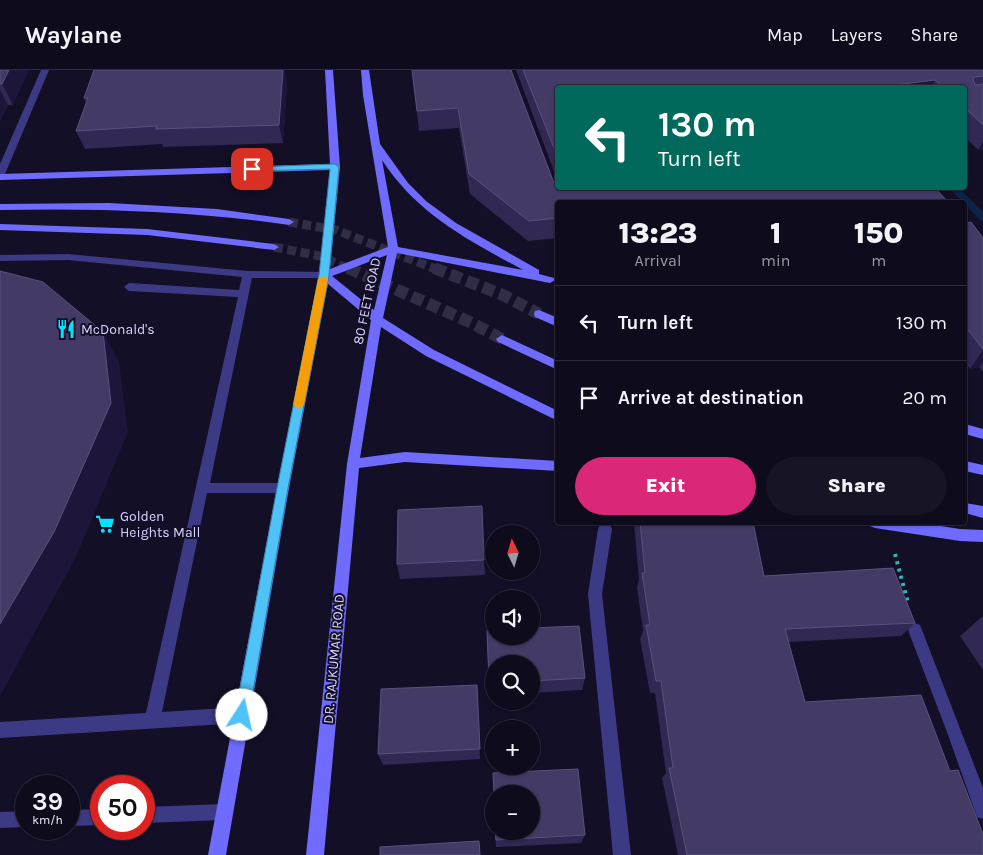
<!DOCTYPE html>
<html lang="en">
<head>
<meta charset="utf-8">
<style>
  body { margin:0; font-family:Karla,sans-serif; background:#171425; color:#f1f3f6; height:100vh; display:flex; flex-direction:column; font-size:19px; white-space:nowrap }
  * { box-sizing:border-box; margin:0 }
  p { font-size:16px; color:#9b9ba3 }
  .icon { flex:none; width:28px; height:28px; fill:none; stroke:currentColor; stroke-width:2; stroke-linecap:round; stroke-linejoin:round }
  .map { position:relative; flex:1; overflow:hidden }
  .drawer { position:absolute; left:555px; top:130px; width:412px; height:325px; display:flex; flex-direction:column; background:#0e0b1c; border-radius:5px; box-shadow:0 1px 4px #0004,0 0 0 1px #2e2b3b }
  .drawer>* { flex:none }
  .top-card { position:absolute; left:555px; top:15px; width:412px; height:105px; border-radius:5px; box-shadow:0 1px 4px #0004,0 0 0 1px #2e2b3b; background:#00695c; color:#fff; overflow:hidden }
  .needle { width:32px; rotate:355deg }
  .buttons { position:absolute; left:485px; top:455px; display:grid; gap:10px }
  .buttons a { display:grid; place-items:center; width:55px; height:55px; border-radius:50%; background:#0e0b1c; box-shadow:0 1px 4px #0004,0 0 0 1px #2e2b3b; font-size:25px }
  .speed { position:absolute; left:15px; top:705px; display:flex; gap:10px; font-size:25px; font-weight:700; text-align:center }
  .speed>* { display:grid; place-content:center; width:65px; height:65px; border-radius:50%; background:#0e0b1c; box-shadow:0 1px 4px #0004,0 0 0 1px #2e2b3b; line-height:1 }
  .speed small { font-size:12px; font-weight:400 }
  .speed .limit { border:8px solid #d22; background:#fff; color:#111 }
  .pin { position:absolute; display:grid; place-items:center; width:42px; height:42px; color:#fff; margin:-21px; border-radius:10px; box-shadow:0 2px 8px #0006 }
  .me { position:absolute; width:55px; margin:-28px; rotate:10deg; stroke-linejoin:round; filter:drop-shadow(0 0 4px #0008) }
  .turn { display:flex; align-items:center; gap:18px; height:105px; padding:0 20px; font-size:22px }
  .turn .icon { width:65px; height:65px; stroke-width:2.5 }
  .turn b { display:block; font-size:35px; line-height:42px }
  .eta { display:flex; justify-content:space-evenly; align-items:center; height:85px; text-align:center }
  .eta b { font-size:30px; font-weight:800; line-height:35px }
  .button { display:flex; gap:10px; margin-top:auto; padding:10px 20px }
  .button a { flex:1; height:58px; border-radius:30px; background:#db2777; color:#fff; font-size:20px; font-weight:800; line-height:58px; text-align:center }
  .button a+a { background:#171425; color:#f1f3f6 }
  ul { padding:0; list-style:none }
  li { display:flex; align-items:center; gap:15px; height:75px; padding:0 20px; border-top:1px solid #2e2b3b }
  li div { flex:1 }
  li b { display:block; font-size:19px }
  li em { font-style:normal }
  header { display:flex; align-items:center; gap:30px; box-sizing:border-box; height:70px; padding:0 25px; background:#0e0b1c; border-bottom:1px solid #2e2b3b }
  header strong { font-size:24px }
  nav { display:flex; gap:28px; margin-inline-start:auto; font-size:18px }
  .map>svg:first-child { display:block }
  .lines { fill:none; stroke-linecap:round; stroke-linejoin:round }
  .stream { fill:#0c2248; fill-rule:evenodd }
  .secondary-tunnel-far1 { stroke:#312d47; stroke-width:9; stroke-dasharray:9 4.5; stroke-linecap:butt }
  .secondary-tunnel { stroke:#312d47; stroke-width:12; stroke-dasharray:12 5.5; stroke-linecap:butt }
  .path { stroke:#2fb8b0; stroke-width:4; stroke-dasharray:3 4.5; stroke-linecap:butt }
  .service { fill:#3d3a85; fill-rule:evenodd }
  .minor { fill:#3d3a85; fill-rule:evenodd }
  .secondary { fill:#6f6bff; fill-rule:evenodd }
  .wall { fill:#312854 }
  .shaded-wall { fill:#1d163a }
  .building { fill:#433a66; stroke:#5a527e }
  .route { fill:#4fc3f7; stroke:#337fa1 }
  .slow { fill:#f59e0b }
  .labels { text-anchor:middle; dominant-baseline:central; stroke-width:4; stroke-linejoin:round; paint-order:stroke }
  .street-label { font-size:14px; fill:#d9d4ff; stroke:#130f26 }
  .poi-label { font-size:14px; fill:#d9d4ff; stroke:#130f26; text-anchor:start }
</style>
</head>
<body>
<header>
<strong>Waylane</strong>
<nav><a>Map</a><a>Layers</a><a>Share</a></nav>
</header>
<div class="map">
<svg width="983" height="785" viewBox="0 0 983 785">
  <rect width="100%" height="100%" fill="#130f26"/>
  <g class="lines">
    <polygon class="stream" points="949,118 959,118 983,142 983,151 980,150"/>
    <g class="secondary-tunnel-far1">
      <polyline points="289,152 336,160 438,200"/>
      <polyline points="274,177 320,186 351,200"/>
    </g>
    <g class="secondary-tunnel">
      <polyline points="348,198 472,253 502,269"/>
      <polyline points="434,198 503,225 539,244"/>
    </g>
    <polyline class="path" points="895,484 908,533"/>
    <polygon class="service" points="68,184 248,201 324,202 329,205 324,208 252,208 210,413 283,413 288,414 289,418 288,422 283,423 207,423 162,642 242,637 247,640 250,645 247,650 242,653 0,668 0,652 146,643 238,227 129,221 124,217 129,213 239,220 242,207 68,190 0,191 0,185"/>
    <g class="minor">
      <polygon points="41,0 49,0 5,104 0,107 0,94"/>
      <polygon points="605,453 610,455 612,459 602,524 631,785 613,785 588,524 598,459 600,455"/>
      <polygon points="915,553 920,555 922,560 983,718 983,749 977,747 975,741 947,662 908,560 910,555"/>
      <polygon points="224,734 230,736 232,742 230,748 224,750 144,753 144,737"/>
      <polygon points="101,739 101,755 69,756 69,740"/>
      <polygon points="26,741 26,757 0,758 0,742"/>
    </g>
    <g class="secondary">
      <path d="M325,0H333L340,97L330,199L388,177L363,25L361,0H369L380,74L408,113L426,131L456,153L539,200V204L554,208L555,210L550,213L397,183L383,248L434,280L558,341V351L426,286L381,257L360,388L405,382L558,391V401L405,392L359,398L324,785H306L347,394L371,250L328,214L289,418L226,785H208L277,418L319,205L330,100L0,110V104L330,94ZM382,90C417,144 468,170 523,200L398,177ZM387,185L374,240L332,206Z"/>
      <path d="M109,133L217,139L289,149L294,152L289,155C193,141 97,138 0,140V134Z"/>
      <polygon points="0,154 147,159 274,174 279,177 274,180 147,165 0,160"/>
      <polygon points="539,240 558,248 558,257 535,247 534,244 535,241"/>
      <polygon points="502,265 558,291 558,300 498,272 496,269"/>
      <polygon points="965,354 983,359 983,369 965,364"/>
      <polygon points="965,391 983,395 983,405 965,401"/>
      <polygon points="965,433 983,436 983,448 965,443"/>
      <polygon points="869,452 915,452 960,459 983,460 983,472 960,471 875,458 870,456"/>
    </g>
  </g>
  <g class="wall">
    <polygon points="0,0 13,35 8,35 0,51"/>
    <polygon points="94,0 284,0 287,13 283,73 163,77 162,74 85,79 76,61 86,33 84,28"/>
    <polygon points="412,0 511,0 558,132 558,168 528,171 470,124 459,58 419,61"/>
    <polygon points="516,0 983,0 983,79 978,80 965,67 965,18 558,18 558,112"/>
    <polygon points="965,152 983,168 983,302 979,297 970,299 965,292"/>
    <polygon points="634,452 753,452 764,506 915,553 901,566 788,572 805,632 950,701 983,785 678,785 662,708 666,703 655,623 650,623 640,569 643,561 637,517 639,510"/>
    <polygon points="484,490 485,505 400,509 397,494"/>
    <polygon points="983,546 983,600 960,566"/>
    <polygon points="487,560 585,608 582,620 531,623 531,594 494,594 494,625 489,625"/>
    <polygon points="477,615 480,689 383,695 378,684"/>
    <polygon points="493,703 585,765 581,773 496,777 495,761 531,761 494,724 494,733"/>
  </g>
  <g class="shaded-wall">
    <polygon points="9,0 29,0 13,35 2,14"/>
    <polygon points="283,0 284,0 287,13 283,73 279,55"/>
    <polygon points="935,10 931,18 870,18"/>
    <polygon points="0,20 8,35 0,51"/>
    <polygon points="983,71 983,79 978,80"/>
    <polygon points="103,262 119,292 128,362 76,487 0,626 0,554"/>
    <polygon points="983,280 983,292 979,297 970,299"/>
  </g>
  <g class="building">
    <polygon points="0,0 9,0 2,14 0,14"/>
    <polygon points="94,0 283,0 279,55 156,59 157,56 76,61 88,28 84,28"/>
    <polygon points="412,0 511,0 554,113 558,116 558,118 935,118 948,132 558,132 558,148 529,151 469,104 458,38 417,41"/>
    <polygon points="523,0 983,0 983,6 974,7 973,9 975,15 983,14 983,55 965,38 965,18 943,18 935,10 870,18 558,18 558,88"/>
    <polygon points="965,152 966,153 971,152 983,168 983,279 965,256"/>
    <polygon points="0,201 43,212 103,262 111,333 54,462 0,554"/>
    <polygon points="482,436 484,490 397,494 398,440"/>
    <polygon points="640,452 753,452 764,506 893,498 915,553 785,559 805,632 921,625 950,701 958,700 983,764 983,785 687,785 669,698 673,698 661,611 656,611 646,555 650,555 642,503 645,503"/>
    <polygon points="579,556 585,608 531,611 531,594 494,594 494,613 489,613 487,560 494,560 494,566 531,566 531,558"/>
    <polygon points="477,615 480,679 378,684 381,619"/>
    <polygon points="578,699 585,765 496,770 495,761 531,761 531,724 494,724 493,703"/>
    <polygon points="479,771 480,785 380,785 380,777"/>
  </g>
  <polygon class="route" points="335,94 339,97 329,205 288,418 249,645 247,650 242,652 237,650 235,645 277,418 319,205 330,99 252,101 248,99 252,97"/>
  <polygon class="slow" points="323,206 328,209 304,335 299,339 293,335 318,209"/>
  <defs>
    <g id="restaurant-bare" transform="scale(1.5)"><path d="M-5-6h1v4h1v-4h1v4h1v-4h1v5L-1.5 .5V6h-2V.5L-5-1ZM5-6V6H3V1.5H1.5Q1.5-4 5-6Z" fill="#00e5ff" stroke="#130f26" stroke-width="2.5" paint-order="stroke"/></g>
    <g id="supermarket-bare" transform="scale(1.5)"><path d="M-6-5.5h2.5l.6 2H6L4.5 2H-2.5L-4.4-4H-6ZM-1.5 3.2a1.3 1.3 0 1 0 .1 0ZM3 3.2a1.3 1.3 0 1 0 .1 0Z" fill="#00e5ff" stroke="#130f26" stroke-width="2.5" paint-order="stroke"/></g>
  </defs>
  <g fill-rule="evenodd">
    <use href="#restaurant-bare" x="66" y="259"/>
    <use href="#supermarket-bare" x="105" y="454"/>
  </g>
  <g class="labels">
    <g class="street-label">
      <text transform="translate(367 231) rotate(-78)">80 FEET ROAD</text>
      <text transform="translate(334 589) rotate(-85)">DR. RAJKUMAR ROAD</text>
    </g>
    <g class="poi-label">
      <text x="81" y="259">McDonald's</text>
      <text x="120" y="446">Golden<tspan x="120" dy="16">Heights Mall</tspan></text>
    </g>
  </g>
</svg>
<div class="buttons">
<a><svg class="needle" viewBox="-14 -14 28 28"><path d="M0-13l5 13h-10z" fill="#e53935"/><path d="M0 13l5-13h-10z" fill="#9b9ba3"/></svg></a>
<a><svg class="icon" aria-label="sound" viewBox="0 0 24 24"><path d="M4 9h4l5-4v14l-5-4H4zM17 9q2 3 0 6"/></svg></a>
<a><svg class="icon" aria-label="search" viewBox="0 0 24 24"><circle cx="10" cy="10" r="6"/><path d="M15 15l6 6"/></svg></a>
<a>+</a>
<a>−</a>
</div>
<div class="speed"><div>39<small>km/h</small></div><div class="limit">50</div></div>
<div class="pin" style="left:252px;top:99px;background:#d93025"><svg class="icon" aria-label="arrive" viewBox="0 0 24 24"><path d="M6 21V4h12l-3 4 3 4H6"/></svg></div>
<svg class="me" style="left:242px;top:645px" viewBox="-20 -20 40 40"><circle r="19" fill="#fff"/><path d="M0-13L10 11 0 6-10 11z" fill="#4fc3f7"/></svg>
<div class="top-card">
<div class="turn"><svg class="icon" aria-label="left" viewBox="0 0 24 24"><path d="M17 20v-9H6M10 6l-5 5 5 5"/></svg><div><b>130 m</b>Turn left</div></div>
</div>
<section class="drawer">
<div class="eta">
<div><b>13:23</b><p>Arrival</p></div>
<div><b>1</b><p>min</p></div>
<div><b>150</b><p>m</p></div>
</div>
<ul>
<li><svg class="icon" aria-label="left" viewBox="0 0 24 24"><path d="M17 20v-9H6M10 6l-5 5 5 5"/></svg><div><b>Turn left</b></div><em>130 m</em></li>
<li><svg class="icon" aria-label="arrive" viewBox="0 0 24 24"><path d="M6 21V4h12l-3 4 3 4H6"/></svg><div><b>Arrive at destination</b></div><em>20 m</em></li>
</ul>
<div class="button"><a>Exit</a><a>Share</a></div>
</section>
</div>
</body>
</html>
